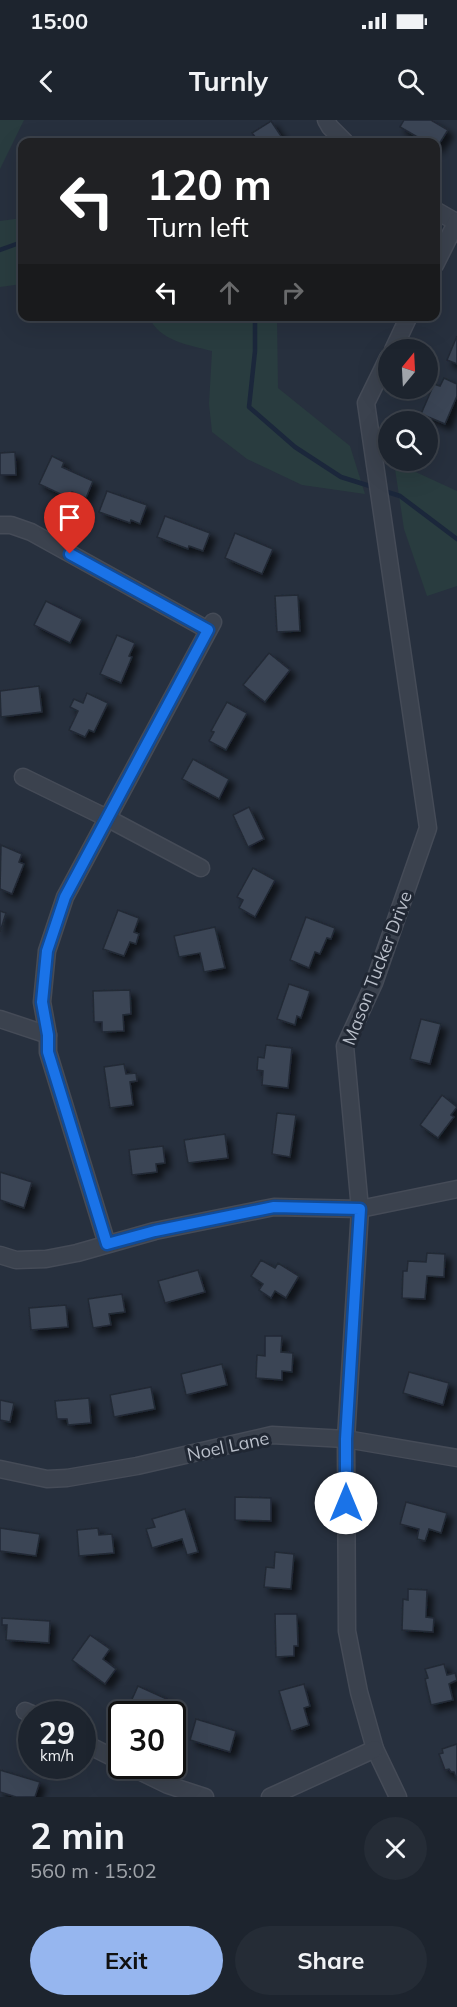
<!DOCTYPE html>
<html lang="en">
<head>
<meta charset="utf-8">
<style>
  body { margin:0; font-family:Mulish,sans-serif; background:#252c36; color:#f1f3f6; height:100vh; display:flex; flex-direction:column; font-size:22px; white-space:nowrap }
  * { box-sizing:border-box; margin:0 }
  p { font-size:20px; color:#a0a4aa }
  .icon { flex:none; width:33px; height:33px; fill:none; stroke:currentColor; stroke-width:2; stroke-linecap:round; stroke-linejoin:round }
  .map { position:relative; height:1677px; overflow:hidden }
  .side { display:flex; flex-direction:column; background:#1d242e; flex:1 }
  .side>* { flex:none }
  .guide { position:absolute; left:18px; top:18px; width:422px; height:183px; border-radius:12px; box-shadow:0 6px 24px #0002,0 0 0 2px #3b414a; background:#202124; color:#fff; overflow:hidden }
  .needle { width:39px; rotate:18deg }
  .fabs { position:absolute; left:378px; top:219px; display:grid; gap:12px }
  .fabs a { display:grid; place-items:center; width:60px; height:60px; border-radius:50%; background:#1d242e; box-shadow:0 6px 24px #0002,0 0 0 2px #3b414a; font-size:30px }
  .speed { position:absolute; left:18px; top:1581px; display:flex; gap:12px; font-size:30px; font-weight:700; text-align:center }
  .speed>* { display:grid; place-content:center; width:78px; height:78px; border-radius:50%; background:#1d242e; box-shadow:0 6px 24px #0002,0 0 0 2px #3b414a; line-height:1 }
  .speed small { font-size:15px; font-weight:400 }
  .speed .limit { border:3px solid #111; border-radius:9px; background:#fff; color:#111 }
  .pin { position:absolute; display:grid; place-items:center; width:51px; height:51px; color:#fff; margin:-62px -26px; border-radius:50% 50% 50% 0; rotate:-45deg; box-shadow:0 0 6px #0007 }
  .pin .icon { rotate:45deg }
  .me { position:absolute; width:66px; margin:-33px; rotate:0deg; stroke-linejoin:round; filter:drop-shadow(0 0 4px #0008) }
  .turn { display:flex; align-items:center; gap:21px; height:126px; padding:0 30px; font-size:27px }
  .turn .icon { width:78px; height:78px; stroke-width:2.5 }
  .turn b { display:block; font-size:42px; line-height:51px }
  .lanes { display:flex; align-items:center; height:57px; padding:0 30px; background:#0003; justify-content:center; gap:30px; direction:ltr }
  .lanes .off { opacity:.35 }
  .round { display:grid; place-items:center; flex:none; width:63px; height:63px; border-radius:32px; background:#252c36 }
  .overview { display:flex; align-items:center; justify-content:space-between; height:102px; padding:0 30px }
  h1 { font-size:36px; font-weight:700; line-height:45px }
  .action { display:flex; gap:12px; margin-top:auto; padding:12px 30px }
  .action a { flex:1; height:69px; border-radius:36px; background:#96b6ef; color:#111; font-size:24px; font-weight:700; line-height:69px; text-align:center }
  .action a+a { background:#252c36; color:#f1f3f6 }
  .status { display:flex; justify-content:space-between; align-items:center; height:42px; padding:0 30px; background:#1d242e; direction:ltr }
  .status svg { height:16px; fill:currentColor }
  header { display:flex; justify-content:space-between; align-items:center; height:78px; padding:0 30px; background:#1d242e; font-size:27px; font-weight:700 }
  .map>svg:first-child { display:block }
  .green { fill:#293c3f }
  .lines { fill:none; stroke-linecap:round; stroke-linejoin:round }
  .stream { stroke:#1b273b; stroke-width:4.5 }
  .building { fill:#3a4454; stroke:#222935; stroke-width:1.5; filter:url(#shadow) }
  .minor-casing { stroke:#454b57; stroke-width:19 }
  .minor { stroke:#3b424e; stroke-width:16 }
  .route-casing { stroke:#114b97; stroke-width:15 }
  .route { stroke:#1a73e8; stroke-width:10 }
  .labels { text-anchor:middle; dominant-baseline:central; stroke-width:6; stroke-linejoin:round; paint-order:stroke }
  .street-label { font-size:18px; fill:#b8bec9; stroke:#202733 }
</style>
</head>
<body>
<div class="status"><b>15:00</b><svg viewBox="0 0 49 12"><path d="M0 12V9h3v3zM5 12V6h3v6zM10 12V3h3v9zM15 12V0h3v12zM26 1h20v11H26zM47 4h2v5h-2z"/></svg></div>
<header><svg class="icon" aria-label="back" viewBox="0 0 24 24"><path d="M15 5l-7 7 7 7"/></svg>Turnly<svg class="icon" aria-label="search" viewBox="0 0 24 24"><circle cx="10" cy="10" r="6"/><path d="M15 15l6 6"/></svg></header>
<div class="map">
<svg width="457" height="1677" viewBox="0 0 457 1677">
  <defs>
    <filter id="shadow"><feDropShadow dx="5.5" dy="5.5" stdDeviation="3" flood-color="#0009"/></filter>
  </defs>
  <rect width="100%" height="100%" fill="#27303e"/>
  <g class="green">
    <polygon points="0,0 24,0 0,49"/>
    <polygon points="22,98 22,164 0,167 0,101"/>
    <path d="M149,197H277L278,268L350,326L365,374L302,365L247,339L212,312L209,284L212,231C189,225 159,221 149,197Z"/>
    <polygon points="394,342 457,371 457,466 427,476 404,409"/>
  </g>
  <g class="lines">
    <g class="stream">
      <polyline points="0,130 22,122"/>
      <polyline points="255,196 255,231 249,287 295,327 341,357 373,367"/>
      <polyline points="384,371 400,376 457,419"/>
    </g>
  </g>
  <g class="building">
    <polygon points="404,0 431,0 448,10 436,29 435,22 426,22 400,7"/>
    <polygon points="271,1 285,22 259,22 252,13"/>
    <polygon points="457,216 457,244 447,240"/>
    <polygon points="444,258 457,264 457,276 445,304 421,294 434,264 440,266"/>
    <polygon points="15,332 16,355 0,355 0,333"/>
    <polygon points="52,336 64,342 62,347 93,361 86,378 72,372 69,378 39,364"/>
    <polygon points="107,371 147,385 140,404 131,400 130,403 99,392"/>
    <polygon points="165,396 210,413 203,431 189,426 188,429 157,417"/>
    <polygon points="235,413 273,429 262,454 225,438"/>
    <polygon points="298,475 300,511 277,512 275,476"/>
    <polygon points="46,481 82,499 70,523 34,505"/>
    <polygon points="117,515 135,523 129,536 132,537 121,563 100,554"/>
    <polygon points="269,533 290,550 265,582 243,565"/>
    <polygon points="39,566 42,592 1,597 0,571"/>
    <polygon points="87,573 108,583 94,612 89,610 85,617 69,610 78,591 70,587 74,579 83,583"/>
    <polygon points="227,582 247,593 226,630 209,621 214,612 211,611"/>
    <polygon points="193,639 229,659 219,679 182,659"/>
    <polygon points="249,687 264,719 248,727 233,695"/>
    <polygon points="1,725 22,734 19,742 24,744 12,774 0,769"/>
    <polygon points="253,748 275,760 255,797 239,788 243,780 237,777"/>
    <polygon points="118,790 139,798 134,812 139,814 136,824 130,822 124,836 103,829"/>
    <polygon points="0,791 6,793 0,812"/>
    <polygon points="306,797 335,808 331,819 327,818 320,834 315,832 309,848 290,840"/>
    <polygon points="215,807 225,848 204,852 200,833 179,837 174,816"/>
    <polygon points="289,864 310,871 301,898 297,896 295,905 277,899"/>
    <polygon points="130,870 131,894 123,895 124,911 102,912 102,902 94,902 93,871"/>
    <polygon points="421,899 441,904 430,944 410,939"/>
    <polygon points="266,925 292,928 288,968 262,965 263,951 257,950 258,937 264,938"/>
    <polygon points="124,944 126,954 136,953 137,961 130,962 133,985 110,988 104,947"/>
    <polygon points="442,975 457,987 451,995 454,997 438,1018 420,1005"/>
    <polygon points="277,993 296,995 290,1037 272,1034"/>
    <polygon points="225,1014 228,1038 188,1043 184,1020"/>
    <polygon points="163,1026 165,1043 156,1044 157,1052 132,1055 129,1030"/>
    <polygon points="0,1052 32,1062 24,1088 0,1080"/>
    <polygon points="427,1133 445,1134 444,1157 427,1156 425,1179 402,1178 403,1151 407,1151 408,1141 426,1142"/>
    <polygon points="261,1140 275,1148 278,1143 299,1156 286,1178 275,1171 271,1178 259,1170 263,1164 251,1156"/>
    <polygon points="198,1150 205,1172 165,1183 158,1161"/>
    <polygon points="122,1174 125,1192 109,1194 111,1205 93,1208 88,1179"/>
    <polygon points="66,1185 68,1207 31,1210 29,1188"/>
    <polygon points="265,1216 282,1216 281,1232 293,1233 292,1252 282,1251 282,1260 256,1258 257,1235 265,1236"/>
    <polygon points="222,1244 227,1265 186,1275 181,1254"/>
    <polygon points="409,1252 449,1263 443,1285 403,1273"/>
    <polygon points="151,1267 155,1289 114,1297 110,1275"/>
    <polygon points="89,1278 91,1303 68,1305 67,1299 57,1299 55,1281"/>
    <polygon points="0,1280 14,1283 10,1302 0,1300"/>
    <polygon points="235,1377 271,1378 271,1401 235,1400"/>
    <polygon points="406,1382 447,1393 441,1413 429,1409 425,1421 417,1419 419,1409 400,1404"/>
    <polygon points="185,1389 198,1432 187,1435 182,1419 152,1428 146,1409 155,1407 152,1399"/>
    <polygon points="0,1408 40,1414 36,1436 0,1431"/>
    <polygon points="98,1408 99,1415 112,1414 114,1433 79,1436 77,1410"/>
    <polygon points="275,1432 294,1434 291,1469 264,1467 266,1447 274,1448"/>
    <polygon points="408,1469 427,1470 426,1497 434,1498 433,1512 402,1510 403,1479 408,1480"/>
    <polygon points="275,1494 297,1494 298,1526 294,1526 294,1536 276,1537"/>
    <polygon points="2,1498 50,1501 49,1523 6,1520 7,1505 2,1505"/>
    <polygon points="90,1515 110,1529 103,1539 116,1549 105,1564 72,1540"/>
    <polygon points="444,1544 447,1555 455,1553 457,1560 449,1564 453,1580 431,1585 425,1559 428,1558 425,1549"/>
    <polygon points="304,1564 310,1586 304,1588 309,1605 291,1611 279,1571"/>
    <polygon points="138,1566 169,1580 163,1594 150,1593 149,1594 142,1594 128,1588"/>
    <polygon points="196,1599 236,1611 230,1632 190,1620"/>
    <polygon points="457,1624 457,1661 454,1652 451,1652 449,1649 445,1650 439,1634 443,1633 442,1629"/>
    <polygon points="0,1650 40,1662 35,1677 16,1677 0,1672"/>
  </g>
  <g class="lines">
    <g class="minor-casing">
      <g id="minor">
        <polyline points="326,0 330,7 345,22"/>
        <polyline points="435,90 456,102"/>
        <polyline points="435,145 457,101"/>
        <polyline points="393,230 409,196"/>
        <polyline points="388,238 366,283 428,708 374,863 345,926 360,1089 346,1319 347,1511 359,1572 375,1629 398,1677"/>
        <polyline points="0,405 11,405 31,412 208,510"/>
        <polyline points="23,657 107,698 201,748"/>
        <polyline points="0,899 48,915"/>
        <polyline points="107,1124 48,932 48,915 42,882 47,831 65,777 213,502"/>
        <polyline points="0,1135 16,1140 46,1139 77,1133 155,1111 274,1087 360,1089 457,1069"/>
        <polyline points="0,1349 47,1359 67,1358 137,1346 272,1315 346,1319 457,1338"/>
        <polyline points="25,1591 32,1594"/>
        <polyline points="82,1622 122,1642"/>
        <polyline points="129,1646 168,1665 205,1677"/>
        <polyline points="270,1677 375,1629"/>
      </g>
    </g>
    <use href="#minor" class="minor"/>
  </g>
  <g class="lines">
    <g class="route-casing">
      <polyline id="route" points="70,434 208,510 65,777 47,831 42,882 48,915 48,932 107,1124 155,1111 274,1087 360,1089 346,1319 346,1383"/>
    </g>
    <use href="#route" class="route"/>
  </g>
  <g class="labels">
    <g class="street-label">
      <text transform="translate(377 848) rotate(-69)">Mason Tucker Drive</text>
      <text transform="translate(228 1326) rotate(-12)">Noel Lane</text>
    </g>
  </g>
</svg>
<div class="fabs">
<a><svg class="needle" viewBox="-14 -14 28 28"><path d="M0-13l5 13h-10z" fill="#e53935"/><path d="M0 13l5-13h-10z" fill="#a0a4aa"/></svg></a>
<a><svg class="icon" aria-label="search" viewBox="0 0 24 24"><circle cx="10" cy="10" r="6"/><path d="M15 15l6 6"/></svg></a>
</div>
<div class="speed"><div>29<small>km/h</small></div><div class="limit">30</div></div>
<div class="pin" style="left:70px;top:434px;background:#d93025"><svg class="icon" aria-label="arrive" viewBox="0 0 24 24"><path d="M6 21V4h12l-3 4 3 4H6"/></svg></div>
<svg class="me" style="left:346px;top:1383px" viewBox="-20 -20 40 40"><circle r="19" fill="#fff"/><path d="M0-13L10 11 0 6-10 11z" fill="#1a73e8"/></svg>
<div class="guide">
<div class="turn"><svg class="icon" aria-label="left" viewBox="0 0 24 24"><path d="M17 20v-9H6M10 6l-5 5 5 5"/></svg><div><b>120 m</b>Turn left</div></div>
<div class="lanes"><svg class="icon" aria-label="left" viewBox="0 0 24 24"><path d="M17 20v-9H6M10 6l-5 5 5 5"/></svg><svg class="icon off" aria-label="ahead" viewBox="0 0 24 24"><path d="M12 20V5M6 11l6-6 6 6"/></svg><svg class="icon off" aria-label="right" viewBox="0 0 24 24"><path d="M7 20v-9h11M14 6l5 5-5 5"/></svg></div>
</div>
</div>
<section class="side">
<div class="overview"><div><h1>2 min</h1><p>560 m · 15:02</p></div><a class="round"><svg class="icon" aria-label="close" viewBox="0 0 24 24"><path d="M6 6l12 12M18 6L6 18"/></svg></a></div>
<div class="action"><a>Exit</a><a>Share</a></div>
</section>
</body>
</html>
